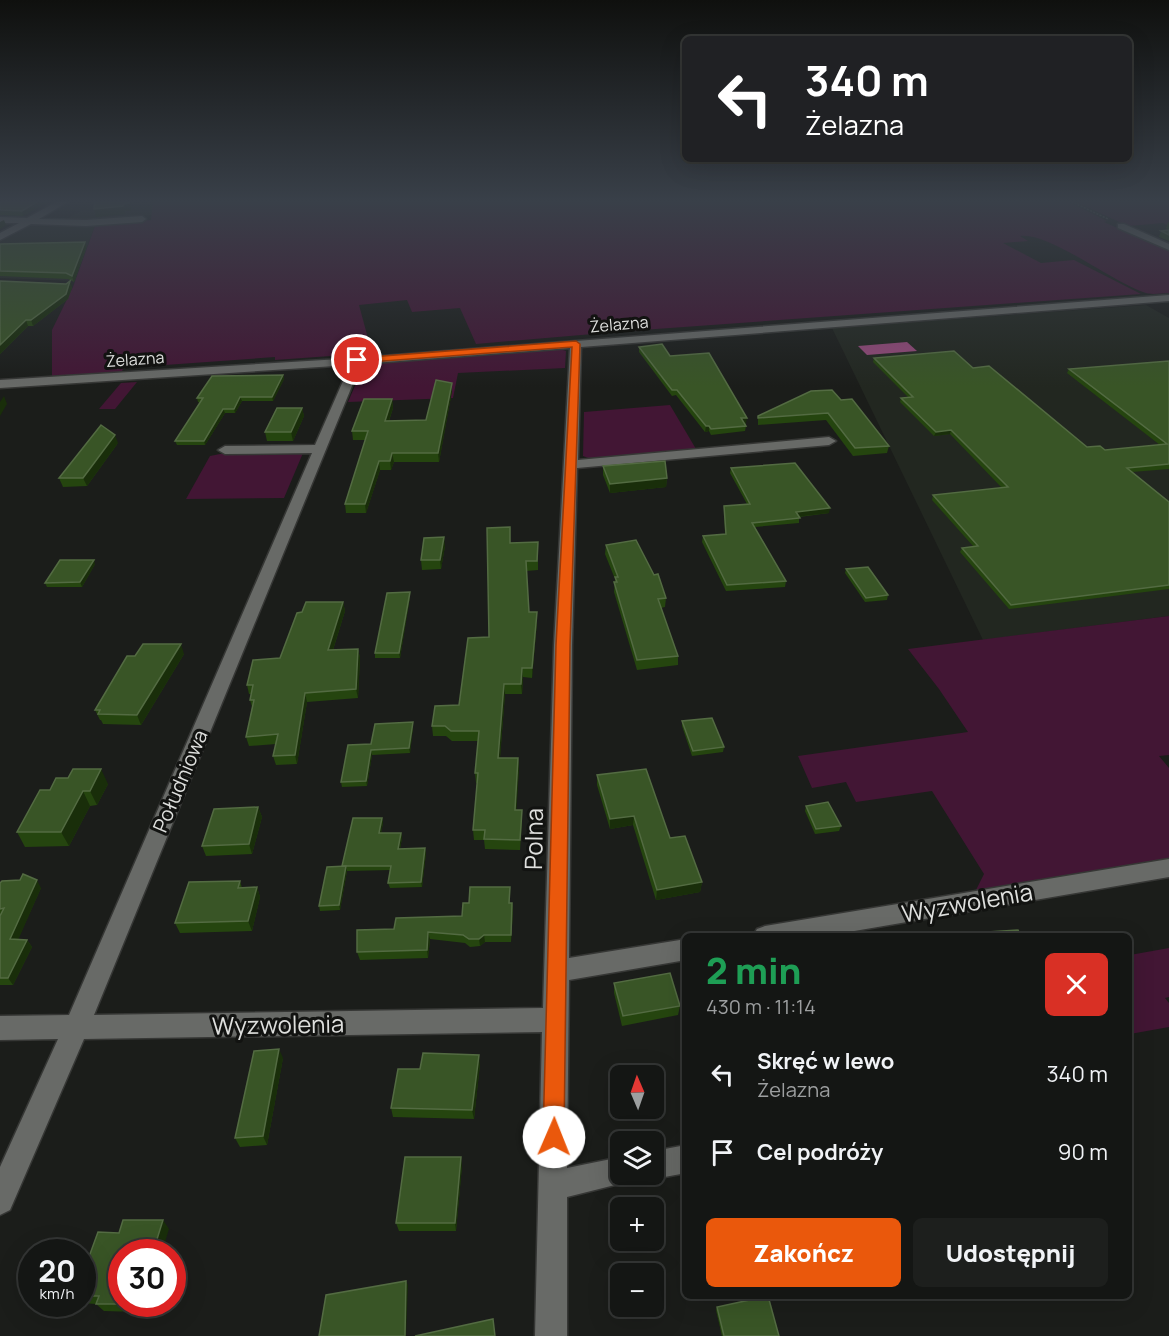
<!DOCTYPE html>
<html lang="pl">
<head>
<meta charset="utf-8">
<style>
  body { margin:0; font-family:Manrope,sans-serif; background:#1d1f1d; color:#f1f3f6; height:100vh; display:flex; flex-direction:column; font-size:22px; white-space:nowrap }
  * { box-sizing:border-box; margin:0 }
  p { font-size:20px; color:#9d9fa0 }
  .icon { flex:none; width:33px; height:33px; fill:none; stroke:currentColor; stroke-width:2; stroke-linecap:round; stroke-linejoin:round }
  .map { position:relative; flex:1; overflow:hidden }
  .drawer { position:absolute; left:682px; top:933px; width:450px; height:366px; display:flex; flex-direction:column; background:#141614; border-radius:9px; box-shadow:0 6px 24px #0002,0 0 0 2px #333534 }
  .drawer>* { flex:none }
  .guide { position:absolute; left:682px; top:36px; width:450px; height:126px; border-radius:9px; box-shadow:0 6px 24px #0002,0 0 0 2px #333534; background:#202124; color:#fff; overflow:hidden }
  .needle { width:39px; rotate:358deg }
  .tools { position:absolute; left:610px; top:1065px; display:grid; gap:12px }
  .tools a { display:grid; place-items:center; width:54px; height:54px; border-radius:9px; background:#141614; box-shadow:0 6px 24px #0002,0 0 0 2px #333534; font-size:30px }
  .speed { position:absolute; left:18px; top:1239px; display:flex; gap:12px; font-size:30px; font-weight:700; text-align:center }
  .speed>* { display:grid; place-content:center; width:78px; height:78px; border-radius:50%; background:#141614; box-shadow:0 6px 24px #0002,0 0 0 2px #333534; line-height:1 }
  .speed small { font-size:15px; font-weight:400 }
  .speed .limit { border:9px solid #d22; background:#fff; color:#111 }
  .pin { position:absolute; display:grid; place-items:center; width:51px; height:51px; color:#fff; margin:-26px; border:3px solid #fff; border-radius:50%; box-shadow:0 2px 6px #0007 }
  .me { position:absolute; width:66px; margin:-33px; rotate:1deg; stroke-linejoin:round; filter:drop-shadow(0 0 4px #0008) }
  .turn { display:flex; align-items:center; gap:21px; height:126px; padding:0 24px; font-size:27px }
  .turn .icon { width:78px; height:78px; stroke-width:2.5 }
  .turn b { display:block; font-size:42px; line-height:51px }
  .round { display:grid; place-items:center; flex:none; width:63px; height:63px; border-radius:9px; background:#1d1f1d }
  .headline { display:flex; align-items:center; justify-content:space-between; height:102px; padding:0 24px }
  h1 { font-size:36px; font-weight:800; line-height:45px; color:#1e9e55 }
  .primary-button { display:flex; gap:12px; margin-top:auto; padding:12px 24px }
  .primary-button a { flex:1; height:69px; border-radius:9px; background:#ea580c; color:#fff; font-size:24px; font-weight:800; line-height:69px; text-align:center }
  .primary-button a+a { background:#1d1f1d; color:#f1f3f6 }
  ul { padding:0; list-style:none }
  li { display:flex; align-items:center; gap:18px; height:78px; padding:0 24px }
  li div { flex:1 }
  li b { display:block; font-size:22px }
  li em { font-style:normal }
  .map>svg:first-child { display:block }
  .built { fill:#222720 }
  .green { fill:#421634 }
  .water { fill:#944a7a }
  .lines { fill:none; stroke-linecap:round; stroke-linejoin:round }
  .minor-casing { stroke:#363735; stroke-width:3 }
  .path { stroke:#5a5b59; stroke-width:1.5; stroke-dasharray:2 1.5; stroke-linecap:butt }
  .minor { fill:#686a67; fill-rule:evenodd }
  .wall { fill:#25450f }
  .shaded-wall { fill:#192e0a }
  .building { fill:#395526; stroke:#536b42; stroke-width:1.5 }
  .route { fill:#ea580c; stroke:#983908; stroke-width:1.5 }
  .labels { text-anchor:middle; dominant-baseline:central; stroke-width:6; stroke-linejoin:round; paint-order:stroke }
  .far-street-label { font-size:16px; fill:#dedfdd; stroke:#121311 }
  .street-label { font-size:20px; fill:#dedfdd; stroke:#121311 }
  .near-street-label { font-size:24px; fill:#dedfdd; stroke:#121311 }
</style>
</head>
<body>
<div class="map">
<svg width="1169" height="1336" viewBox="0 0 1169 1336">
  <rect width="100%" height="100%" fill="#1b1d1a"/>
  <g class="built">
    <polygon points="72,200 153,200 152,215 65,220 80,211 54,210"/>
    <polygon points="28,224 95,226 74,281 0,278 0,241"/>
    <polygon points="1146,305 1169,318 1169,616 983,640 832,328"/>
  </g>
  <g class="green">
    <path d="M153,200H1065L1107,221L1104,222L1169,251V293C1162,293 1152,295 1146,293C1113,283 1050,232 1020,236L1028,241L1003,243L1041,263L1074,260L1141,294L628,331L476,344L460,308L412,312L407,300L359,305L372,353L275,360V357L123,368L122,372L52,376V330L73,287L95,226L151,220Z"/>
    <polygon points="1072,200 1169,200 1169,226 1163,223 1128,226"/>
    <polygon points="560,349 566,351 565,368 458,373 453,398 348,402 364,365 367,364"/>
    <polygon points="137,382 115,409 99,409 121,383"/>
    <polygon points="670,405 696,449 591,459 583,456 584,412"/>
    <polygon points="303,453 284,498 186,499 210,456 220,454"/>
    <polygon points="1169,616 1169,755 1159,756 1169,768 1169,858 976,890 984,874 932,791 856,802 846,782 812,788 798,756 968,732 939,689 908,649"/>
    <polygon points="1169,948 1169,997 1165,998 1169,1003 1169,1027 1130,1034 1130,955"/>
  </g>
  <polygon class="water" points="907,342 917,351 867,355 858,346"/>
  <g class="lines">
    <g class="minor-casing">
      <g id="minor">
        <polygon points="60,200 71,200 39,219 86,220 142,216 146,219 142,222 86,226 31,224 0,240 0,233 19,223 0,223 0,217 27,218"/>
        <polygon points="1118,224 1124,224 1169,244 1169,250 1118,228"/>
        <path d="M1169,295V301L581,347L578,460L829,437L836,441L829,445L577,468L572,645L569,958L686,939V960L569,980L567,1168L621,1157V1174H634L631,1181L567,1197V1336H535L542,1032L84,1039L10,1210L0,1215V1167L58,1039L0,1040V1016L69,1015L312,453L225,454L218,450L225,446L315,445L350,365L0,388V380L357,358ZM570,348L554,645L543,1008L94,1015L361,364Z"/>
        <polygon points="1169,859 1169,877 825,936 753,936 757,929 765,926"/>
        <polygon points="686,1145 686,1173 654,1179 644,1175 654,1174 654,1151"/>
      </g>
    </g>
    <polyline class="path" points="1068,200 1108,219"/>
    <use href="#minor" class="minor"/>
  </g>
  <g class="wall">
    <polygon points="0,200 51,200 23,216 0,215"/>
    <polygon points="1168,222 1169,222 1169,230 1166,228"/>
    <polygon points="1169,230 1169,241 1159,237 1161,231"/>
    <polygon points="85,242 86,248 74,282 68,279 0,276 0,244"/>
    <polygon points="0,281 72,287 68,299 33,326 28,326 0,354"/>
    <polygon points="639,347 670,356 746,423 745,424 746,426 745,431 711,435 709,431 705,432 676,395 672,396 639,352"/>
    <polygon points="874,358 973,368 1087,447 1105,450 1160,445 1067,373 1069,369 1169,361 1169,469 1132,472 1169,502 1169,589 1009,609 960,552 962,548 973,546 932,500 933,495 1002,488 950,434 934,436 900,402 901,398 908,397 873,362"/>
    <polygon points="283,375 284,379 273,401 242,401 235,413 225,413 205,445 177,445 175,441 200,403 198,402 197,398"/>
    <polygon points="452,391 439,462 394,462 391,470 380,470 366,513 346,513 345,504 366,440 353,440 352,431 392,399 393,408 389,421 426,420"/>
    <polygon points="841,400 889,446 887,453 853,456 826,420 758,425 758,416"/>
    <polygon points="302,408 304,416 293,441 267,441 265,432"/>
    <polygon points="118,443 87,486 63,487 59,478"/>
    <polygon points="603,466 667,478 666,487 610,493 603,475"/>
    <polygon points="731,468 829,513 799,517 799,523 755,527 786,581 785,587 726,591 702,542 703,536 725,534 724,506 747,504 730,473"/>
    <polygon points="538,542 538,570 526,571 529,612 537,612 537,622 532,678 523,677 522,694 505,694 500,758 518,758 519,768 516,810 522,820 520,850 485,849 484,840 474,840 473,830 477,783 476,783 475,773 478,741 452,741 446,736 433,736 432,726 459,705 489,637 511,543"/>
    <polygon points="606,545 666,598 665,607 661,608 678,656 678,665 637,670 614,592 615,579 605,554"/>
    <polygon points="445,546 441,569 422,570 421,560"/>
    <polygon points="95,564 82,587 47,587 45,583"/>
    <polygon points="846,569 888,595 887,600 865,602 845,573"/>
    <polygon points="410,592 410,597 400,658 375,658 375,653"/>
    <polygon points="343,602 345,611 333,650 358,649 360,658 358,698 307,702 297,764 276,765 273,756 276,744 249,746 246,737 252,707 250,700 251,694 249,694 247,685 280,658 302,612"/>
    <polygon points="184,654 141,725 103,724 101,720 100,720 95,710 135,656"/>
    <polygon points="682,721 724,747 723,752 692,756 682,726"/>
    <polygon points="413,727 410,753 372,755 367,786 342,787 341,782 371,744"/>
    <polygon points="597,775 670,838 702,882 700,892 656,900 633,825 610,829 597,785"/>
    <polygon points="108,784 97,805 90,806 69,846 25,847 17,832 50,790"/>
    <polygon points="806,806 841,826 839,831 815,834 805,811"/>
    <polygon points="258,807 262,817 252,854 206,856 202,846"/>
    <polygon points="382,818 383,823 381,833 401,833 402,838 400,849 426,853 422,887 390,888 388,883 391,870 347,871 340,910 320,911 319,906 342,866"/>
    <polygon points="240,881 242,888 257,887 260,897 252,931 180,933 175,923"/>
    <polygon points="0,883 41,888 18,939 27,940 32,947 13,985 0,985"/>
    <polygon points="510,887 510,903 512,903 513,910 511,942 485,942 480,946 470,947 465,943 430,939 428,958 360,960 357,952 394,929 462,916 469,903"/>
    <polygon points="614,983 680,1006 678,1015 622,1026 614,993"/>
    <polygon points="283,1058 267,1145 240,1147 235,1138"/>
    <polygon points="480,1064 474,1119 393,1117 391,1108 420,1069"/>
    <polygon points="462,1166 456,1231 399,1231 396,1223"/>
    <polygon points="169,1229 122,1252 122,1304 139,1304 137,1312 104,1311 96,1304 82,1303 82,1276 119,1233"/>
    <polygon points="717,1307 779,1336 722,1336 716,1310"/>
  </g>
  <g class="shaded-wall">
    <polygon points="40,200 51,200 23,216 22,211"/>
    <polygon points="129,200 132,200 131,211 125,211 125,214 96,217 94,209 123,204"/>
    <polygon points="4,220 6,225 0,229 0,222"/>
    <polygon points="85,242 86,248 74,282 72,276"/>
    <polygon points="70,281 72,287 68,299 33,326 31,320"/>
    <polygon points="26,320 28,326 0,354 0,345"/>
    <polygon points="283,375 284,379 273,401 272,397"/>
    <polygon points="452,383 452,391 439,462 438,453"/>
    <polygon points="4,396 7,404 0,416 0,402"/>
    <polygon points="240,397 242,401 235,413 234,409"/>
    <polygon points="392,399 393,408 386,429 385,421"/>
    <polygon points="302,408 304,416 293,441 291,432"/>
    <polygon points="223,409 225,413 205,445 204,441"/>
    <polygon points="741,418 747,418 746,423 740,424"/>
    <polygon points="706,426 709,426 709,431 705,432"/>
    <polygon points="951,430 950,434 934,436 936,432"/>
    <polygon points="115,435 118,443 87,486 83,478"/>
    <polygon points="392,453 394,462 391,470 390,461"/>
    <polygon points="379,461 380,470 366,513 365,504"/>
    <polygon points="667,478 666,487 610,493 610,484"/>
    <polygon points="830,508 829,513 795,517 796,512"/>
    <polygon points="444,537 445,546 441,569 440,560"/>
    <polygon points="94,560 95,564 82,587 80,582"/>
    <polygon points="410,592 410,597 400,658 399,653"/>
    <polygon points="343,602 345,611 330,659 328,650"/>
    <polygon points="537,612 537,622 532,678 532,668"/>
    <polygon points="181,644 184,654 141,725 137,715"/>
    <polygon points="358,649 360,658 358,698 356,689"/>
    <polygon points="522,668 523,677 522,694 521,684"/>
    <polygon points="504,684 505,694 499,769 498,758"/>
    <polygon points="305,693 307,702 297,764 295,755"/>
    <polygon points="413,722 413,727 410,753 409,748"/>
    <polygon points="371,750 372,755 367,786 366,781"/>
    <polygon points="518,758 519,768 516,820 515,810"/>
    <polygon points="101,769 108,784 97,805 90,791"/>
    <polygon points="83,791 90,806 69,846 61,832"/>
    <polygon points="258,807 262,817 252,854 249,844"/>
    <polygon points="634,816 633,825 610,829 610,819"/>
    <polygon points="382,818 383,823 380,838 379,833"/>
    <polygon points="401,833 402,838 399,854 398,849"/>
    <polygon points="425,848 426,853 422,887 421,882"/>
    <polygon points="346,866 347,871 340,910 339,905"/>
    <polygon points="37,880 41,888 15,947 10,939"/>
    <polygon points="702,882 700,892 656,900 657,890"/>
    <polygon points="257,887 260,897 252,931 248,921"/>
    <polygon points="512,903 513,910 511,942 511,935"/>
    <polygon points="428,932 430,939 428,958 427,950"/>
    <polygon points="484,935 485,942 480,946 479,939"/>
    <polygon points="27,940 32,947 13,985 8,978"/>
    <polygon points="279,1049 283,1058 267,1145 263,1136"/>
    <polygon points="479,1055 480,1064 474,1119 472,1110"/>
    <polygon points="461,1157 462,1166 456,1231 455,1223"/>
    <polygon points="163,1220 169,1229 162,1252 153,1252"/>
    <polygon points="406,1281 408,1285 406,1336 405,1336"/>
    <polygon points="130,1304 139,1304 137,1312"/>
  </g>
  <g class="building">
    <polygon points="0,200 40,200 22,211 0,210"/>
    <polygon points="95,200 129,200 129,203 123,204 123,206 94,209"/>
    <polygon points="1169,230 1169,235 1161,231"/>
    <polygon points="85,242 72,276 66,273 0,271 0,244"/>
    <polygon points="0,281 66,284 70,281 66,294 31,320 26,320 0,345"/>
    <polygon points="662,344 670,356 709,353 747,418 741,418 746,426 711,429 709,426 706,426 677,390 672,390 639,347"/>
    <polygon points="954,351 973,368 989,366 1087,447 1100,446 1105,450 1167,444 1069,369 1169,361 1169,464 1127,468 1169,502 1169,585 1011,605 962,548 978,546 933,495 1008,487 951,430 936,432 901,398 913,397 874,358"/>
    <polygon points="283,375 272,397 240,397 234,409 223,409 204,441 175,441 203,398 197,398 212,376"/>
    <polygon points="436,380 452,383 438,453 392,453 390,461 379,461 365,504 345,504 368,431 352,431 364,399 392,399 385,421 426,420"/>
    <polygon points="832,390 841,400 852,399 889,446 855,448 828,413 758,418 758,416 811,391"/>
    <polygon points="277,408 302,408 291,432 265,432"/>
    <polygon points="101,425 115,435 83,478 59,478"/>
    <polygon points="665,461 667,478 610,484 603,466"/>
    <polygon points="795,463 830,508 796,512 800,518 752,523 786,581 727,585 703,536 726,534 724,506 750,504 731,468"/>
    <polygon points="510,527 510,543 538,542 537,561 526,561 529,612 537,612 532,668 522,668 521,684 504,684 498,758 518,758 515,810 522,810 520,840 484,839 485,830 473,830 478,773 475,773 479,731 451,731 445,726 432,726 435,706 459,705 468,638 489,637 487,528"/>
    <polygon points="444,537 440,560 421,560 424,538"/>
    <polygon points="636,540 654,575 658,574 666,598 658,599 678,656 637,660 614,582 617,582 615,577 618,577 606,545"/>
    <polygon points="60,560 94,560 80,582 45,583"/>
    <polygon points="868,567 888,595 866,598 846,569"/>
    <polygon points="410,592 399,653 375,653 387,593"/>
    <polygon points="306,602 343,602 328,650 358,649 356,689 305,693 295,755 273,756 278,734 246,737 254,700 250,700 253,685 247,685 253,660 280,658 297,613 302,612"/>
    <polygon points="143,644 181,644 137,715 98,714 100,710 95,710 127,656 135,656"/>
    <polygon points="712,718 724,747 693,751 682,721"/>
    <polygon points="413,722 409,748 371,750 366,781 341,782 348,745 371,744 375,724"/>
    <polygon points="73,769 101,769 90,791 83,791 61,832 17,832 40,790 50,790 56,778 68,778"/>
    <polygon points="646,769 670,838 685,836 702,882 657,890 634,816 610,819 597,775"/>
    <polygon points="828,802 841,826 816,829 806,806"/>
    <polygon points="258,807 249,844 202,846 214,809"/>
    <polygon points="353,818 382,818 379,833 401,833 398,849 425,848 421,882 388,883 391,866 342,866"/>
    <polygon points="346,866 339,905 319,906 327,867"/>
    <polygon points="23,874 37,880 10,939 27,940 8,978 0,978 0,916 4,908 0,909 0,883 2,881 20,880"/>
    <polygon points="240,881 238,888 257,887 248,921 175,923 189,882"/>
    <polygon points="470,887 510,887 509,903 512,903 511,935 484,935 479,939 469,939 463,935 428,932 427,950 357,952 357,930 394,929 396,918 462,916 463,903 469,903"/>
    <polygon points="1018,930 1021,936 990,936 988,932"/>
    <polygon points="670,973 680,1006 623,1016 614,983"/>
    <polygon points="279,1049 263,1136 235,1138 254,1051"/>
    <polygon points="423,1053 479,1055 472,1110 391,1108 398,1069 420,1069"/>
    <polygon points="405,1157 461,1157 455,1223 396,1223"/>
    <polygon points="123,1220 163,1220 153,1252 122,1252 122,1304 130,1304 96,1304 99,1296 82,1296 82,1276 98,1232 119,1233"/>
    <polygon points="1130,1227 1133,1234 1130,1235"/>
    <polygon points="406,1281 405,1336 319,1336 326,1295"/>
    <polygon points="768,1296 779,1336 724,1336 717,1307"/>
    <polygon points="493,1319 495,1336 415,1336"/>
  </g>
  <linearGradient id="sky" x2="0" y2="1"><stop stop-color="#0f100e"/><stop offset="0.52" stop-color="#394049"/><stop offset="1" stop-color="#394049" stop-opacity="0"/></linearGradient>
  <rect width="1169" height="387" fill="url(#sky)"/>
  <polygon class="route" points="576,341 580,344 570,645 564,1137 561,1145 554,1148 546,1145 543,1137 556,645 572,347 357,363 353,360 357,358"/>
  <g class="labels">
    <g class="far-street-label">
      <text transform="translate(619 324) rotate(-5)">Żelazna</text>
      <text transform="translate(135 359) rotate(-4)">Żelazna</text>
    </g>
    <g class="street-label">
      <text transform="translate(180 781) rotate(-67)">Południowa</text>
    </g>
    <g class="near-street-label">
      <text transform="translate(533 839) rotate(-89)">Polna</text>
      <text transform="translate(967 902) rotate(-10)">Wyzwolenia</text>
      <text transform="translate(278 1024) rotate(-1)">Wyzwolenia</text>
    </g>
  </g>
</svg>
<div class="tools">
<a><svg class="needle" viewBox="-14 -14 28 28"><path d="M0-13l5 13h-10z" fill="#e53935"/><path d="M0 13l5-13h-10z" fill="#9d9fa0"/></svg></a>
<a><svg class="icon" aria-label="layers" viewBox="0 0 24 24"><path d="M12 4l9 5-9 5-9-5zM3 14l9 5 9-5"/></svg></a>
<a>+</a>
<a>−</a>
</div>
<div class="speed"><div>20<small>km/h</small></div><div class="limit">30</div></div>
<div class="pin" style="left:357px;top:360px;background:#d93025"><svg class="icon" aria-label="arrive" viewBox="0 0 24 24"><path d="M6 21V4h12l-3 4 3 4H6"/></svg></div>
<svg class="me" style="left:554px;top:1137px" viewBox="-20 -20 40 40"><circle r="19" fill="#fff"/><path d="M0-13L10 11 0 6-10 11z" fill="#ea580c"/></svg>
<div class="guide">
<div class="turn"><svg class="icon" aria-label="left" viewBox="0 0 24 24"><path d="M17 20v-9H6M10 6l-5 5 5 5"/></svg><div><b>340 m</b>Żelazna</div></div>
</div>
<section class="drawer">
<div class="headline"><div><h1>2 min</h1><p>430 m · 11:14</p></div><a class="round" style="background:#d93025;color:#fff"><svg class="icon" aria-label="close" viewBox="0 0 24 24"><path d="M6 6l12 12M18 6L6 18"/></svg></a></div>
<ul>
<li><svg class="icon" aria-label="left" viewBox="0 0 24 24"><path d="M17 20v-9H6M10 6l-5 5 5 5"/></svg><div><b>Skręć w lewo</b><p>Żelazna</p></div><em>340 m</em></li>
<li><svg class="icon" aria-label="arrive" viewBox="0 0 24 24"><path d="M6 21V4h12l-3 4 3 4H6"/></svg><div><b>Cel podróży</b></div><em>90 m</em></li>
</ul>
<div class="primary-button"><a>Zakończ</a><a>Udostępnij</a></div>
</section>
</div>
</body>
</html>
